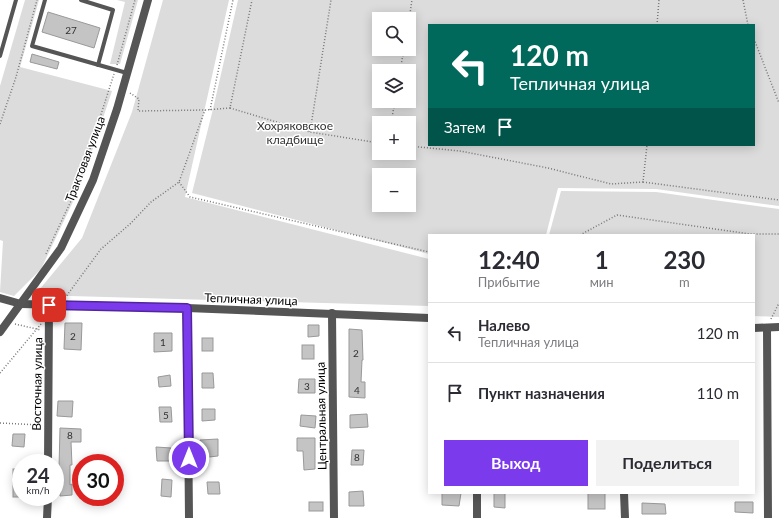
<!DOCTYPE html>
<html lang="ru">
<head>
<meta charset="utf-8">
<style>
  body { margin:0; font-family:Lato,sans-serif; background:#f2f2f3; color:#2b2b33; height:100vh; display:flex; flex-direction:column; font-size:15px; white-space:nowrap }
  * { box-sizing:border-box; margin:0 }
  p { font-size:13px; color:#7c7c81 }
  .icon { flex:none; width:22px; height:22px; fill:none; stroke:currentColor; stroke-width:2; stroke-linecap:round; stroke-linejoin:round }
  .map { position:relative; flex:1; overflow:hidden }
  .drawer { position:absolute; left:428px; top:234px; width:327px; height:260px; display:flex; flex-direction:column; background:#fff; border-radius:0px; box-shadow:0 2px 10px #0003 }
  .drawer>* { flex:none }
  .banner { position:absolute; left:428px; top:24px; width:327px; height:122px; border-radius:0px; box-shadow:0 2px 10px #0003; background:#00695c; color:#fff; overflow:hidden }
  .tools { position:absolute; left:372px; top:12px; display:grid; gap:8px }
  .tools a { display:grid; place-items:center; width:44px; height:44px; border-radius:0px; background:#fff; box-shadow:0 2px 10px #0003; font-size:20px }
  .speed { position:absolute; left:12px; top:454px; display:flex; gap:8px; font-size:20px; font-weight:700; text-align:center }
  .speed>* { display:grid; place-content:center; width:52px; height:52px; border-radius:50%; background:#fff; box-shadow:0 2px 10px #0003; line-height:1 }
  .speed small { font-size:10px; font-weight:400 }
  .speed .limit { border:6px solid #d22; background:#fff; color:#111 }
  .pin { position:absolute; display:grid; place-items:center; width:34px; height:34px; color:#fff; margin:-17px; border-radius:8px; box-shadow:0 2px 6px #0006 }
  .me { position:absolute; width:44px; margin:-22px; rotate:0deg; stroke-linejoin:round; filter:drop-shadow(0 0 3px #0008) }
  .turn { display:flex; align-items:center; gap:14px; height:84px; padding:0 16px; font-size:18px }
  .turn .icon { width:52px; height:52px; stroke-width:2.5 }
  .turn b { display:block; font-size:28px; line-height:34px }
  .then { display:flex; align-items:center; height:38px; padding:0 16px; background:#0003; gap:8px; font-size:15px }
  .eta { display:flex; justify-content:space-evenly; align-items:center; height:68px; text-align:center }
  .eta b { font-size:24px; font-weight:700; line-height:28px }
  .primary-button { display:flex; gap:8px; margin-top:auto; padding:8px 16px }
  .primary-button a { flex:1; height:46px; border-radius:0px; background:#7c3aed; color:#fff; font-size:16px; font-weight:700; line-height:46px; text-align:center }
  .primary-button a+a { background:#f2f2f3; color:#2b2b33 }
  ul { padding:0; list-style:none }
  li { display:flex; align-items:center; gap:12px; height:60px; padding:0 16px; border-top:1px solid #e1e1e2 }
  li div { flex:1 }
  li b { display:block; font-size:15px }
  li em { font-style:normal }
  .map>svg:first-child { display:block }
  .green { fill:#dcdcdc; fill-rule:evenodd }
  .building { fill:#c4c4c4; stroke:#999 }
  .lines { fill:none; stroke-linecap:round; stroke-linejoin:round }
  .path { stroke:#777; stroke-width:1.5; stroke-dasharray:1 2; stroke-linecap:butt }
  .service { stroke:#555; stroke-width:4 }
  .minor { stroke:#555; stroke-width:8 }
  .tertiary { stroke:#555; stroke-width:8 }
  .route-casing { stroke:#51269a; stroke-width:10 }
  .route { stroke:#7c3aed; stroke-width:7 }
  .labels { text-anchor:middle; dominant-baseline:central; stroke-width:3; stroke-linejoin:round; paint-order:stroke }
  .number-label { font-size:10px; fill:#313131 }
  .park-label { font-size:12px; fill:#333; stroke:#fff }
  .street-label { font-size:12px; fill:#000; stroke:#fff }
</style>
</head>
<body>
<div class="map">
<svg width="779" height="518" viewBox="0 0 779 518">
  <rect width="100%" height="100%" fill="#fff"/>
  <g class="green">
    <polygon points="25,0 39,0 20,67 112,91 80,187 41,269 14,296 0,292 3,241 0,240 0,86"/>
    <polygon points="117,0 138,0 120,64 110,64 125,2"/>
    <polygon points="163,0 229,0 185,197 429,259 429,306 35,295 82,238 132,112"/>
    <path d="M238,0H779V206L656,189L558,188L546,235H429V254L192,193L213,109ZM379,19H409V49H379ZM429,25H754V145H429ZM379,71H409V101H379ZM379,123H409V153H379ZM379,175H409V205H379Z"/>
    <polygon points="561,191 656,192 779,209 779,317 754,316 754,235 549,235"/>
  </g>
  <g class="building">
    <polygon points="48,12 100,28 94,48 42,32"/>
    <polygon points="32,54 59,62 57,69 30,62"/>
    <polygon points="65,323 82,323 81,350 64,349"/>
    <polygon points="308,325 319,325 319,336 308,337"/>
    <polygon points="349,329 362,330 363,360 362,360 361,382 365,382 365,398 349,397"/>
    <polygon points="154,333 172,333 172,351 154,352"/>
    <rect x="202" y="338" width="11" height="13"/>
    <rect x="302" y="345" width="12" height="14"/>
    <polygon points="202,373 213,373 214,388 202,388"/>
    <polygon points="170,375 171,386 159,387 158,377"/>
    <polygon points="299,379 315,379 315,393 298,393"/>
    <polygon points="58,401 73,401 72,417 57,416"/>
    <polygon points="159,407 171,407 172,422 160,422"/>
    <polygon points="202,409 215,409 215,420 202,421"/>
    <polygon points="367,414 368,427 350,428 350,415"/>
    <polygon points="301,415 316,416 315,428 300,426"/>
    <polygon points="60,428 81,429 81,442 71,442 72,465 70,465 70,485 72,484 72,495 60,496 60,479 56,479 56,468 59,468"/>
    <polygon points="13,434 25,434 24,447 12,446"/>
    <polygon points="297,438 315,438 315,469 304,470 303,451 297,451"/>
    <polygon points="218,439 218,456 200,458 200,440"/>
    <polygon points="156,447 171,448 171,461 157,461"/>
    <polygon points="352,450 364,450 363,465 351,465"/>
    <rect x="13" y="469" width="8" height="28"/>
    <polygon points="162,479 172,480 171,497 161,496"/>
    <polygon points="207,482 219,482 220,494 208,494"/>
    <polygon points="363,491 364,506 349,506 349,492"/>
    <polygon points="442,493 461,493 459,506 442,505"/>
    <polygon points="494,493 505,493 505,508 494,507"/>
    <rect x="588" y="493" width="17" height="16"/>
    <rect x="309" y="502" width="14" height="9"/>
    <polygon points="735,502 753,502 753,513 735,512"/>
    <polygon points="642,503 665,504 666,514 642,514"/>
  </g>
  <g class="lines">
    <g class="path">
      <polyline points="743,0 748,25"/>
      <polyline points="409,20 412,0"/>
      <polyline points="657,25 659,0"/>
      <polyline points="754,39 779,103"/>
      <polyline points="117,65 135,0"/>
      <polyline points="400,71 404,49"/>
      <polyline points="130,93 139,99 138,111 205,110 230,108 252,0"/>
      <polyline points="230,108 310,132 379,143"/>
      <polyline points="210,110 233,0"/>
      <polyline points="391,123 395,101"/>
      <polyline points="0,124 16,77 37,0"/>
      <polyline points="310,132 331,0"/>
      <polyline points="409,146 460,151 548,168 611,184 643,182 647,145"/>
      <polyline points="179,182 190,197 429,252"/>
      <polyline points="643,182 779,200"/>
      <polyline points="580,235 617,215 750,234 779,234"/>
      <polyline points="46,254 78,186 114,74"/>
      <polyline points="65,298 101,249 130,224 151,202 179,182 205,110"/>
      <polyline points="771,319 779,303"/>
      <polyline points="15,324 41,330"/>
      <polyline points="0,373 41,324"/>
      <polyline points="0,423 40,425"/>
    </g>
    <g class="service">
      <polyline points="45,0 32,46 127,73"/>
      <polyline points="81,0 113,10 98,65"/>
      <polyline points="0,56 16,0"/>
    </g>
    <g class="minor">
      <polyline points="21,304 187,308 429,318"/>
      <polyline points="187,308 189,518"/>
      <polyline points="332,313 334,518"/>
      <polyline points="754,328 779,327"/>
      <polyline points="767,328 768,518"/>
      <polyline points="48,463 49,305"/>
      <polyline points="477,493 477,518"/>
      <polyline points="624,493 625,518"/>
      <polyline points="47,518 48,497"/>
    </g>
    <g class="tertiary">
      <polyline points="0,298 21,304"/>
      <polyline points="0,332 61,248 93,180 117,109 148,0"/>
    </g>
  </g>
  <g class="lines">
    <g class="route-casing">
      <polyline id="route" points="49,305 187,308 189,458"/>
    </g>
    <use href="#route" class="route"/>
  </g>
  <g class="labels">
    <g class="number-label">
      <text x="71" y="30">27</text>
      <text x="73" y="336">2</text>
      <text x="163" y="342">1</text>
      <text x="356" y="353">2</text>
      <text x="307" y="386">3</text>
      <text x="357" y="390">4</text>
      <text x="166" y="415">5</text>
      <text x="70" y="435">8</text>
      <text x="357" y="457">8</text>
    </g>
    <g class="park-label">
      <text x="295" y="125">Хохряковское<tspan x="295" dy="14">кладбище</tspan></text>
    </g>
    <g class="street-label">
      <text transform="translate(85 159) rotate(-69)">Трактовая улица</text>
      <text transform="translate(251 299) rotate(2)">Тепличная улица</text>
      <text transform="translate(37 384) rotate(-89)">Восточная улица</text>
      <text transform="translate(321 416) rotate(-91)">Центральная улица</text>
    </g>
  </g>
</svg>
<div class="tools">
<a><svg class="icon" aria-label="search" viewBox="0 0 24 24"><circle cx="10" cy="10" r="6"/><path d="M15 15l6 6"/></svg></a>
<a><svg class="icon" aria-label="layers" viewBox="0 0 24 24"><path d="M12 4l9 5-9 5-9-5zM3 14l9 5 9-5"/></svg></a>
<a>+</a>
<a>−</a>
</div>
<div class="speed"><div>24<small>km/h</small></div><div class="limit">30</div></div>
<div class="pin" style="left:49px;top:305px;background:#d93025"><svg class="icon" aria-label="arrive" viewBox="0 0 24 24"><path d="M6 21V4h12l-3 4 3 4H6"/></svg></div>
<svg class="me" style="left:189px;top:458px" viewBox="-20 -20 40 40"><circle r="17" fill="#7c3aed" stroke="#fff" stroke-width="3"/><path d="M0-11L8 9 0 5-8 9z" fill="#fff"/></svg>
<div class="banner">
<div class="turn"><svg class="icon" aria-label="left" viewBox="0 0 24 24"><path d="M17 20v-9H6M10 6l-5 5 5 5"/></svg><div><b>120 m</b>Тепличная улица</div></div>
<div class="then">Затем<svg class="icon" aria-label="arrive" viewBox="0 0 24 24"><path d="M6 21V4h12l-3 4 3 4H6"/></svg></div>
</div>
<section class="drawer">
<div class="eta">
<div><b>12:40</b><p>Прибытие</p></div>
<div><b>1</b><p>мин</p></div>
<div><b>230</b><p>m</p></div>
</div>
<ul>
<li><svg class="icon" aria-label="left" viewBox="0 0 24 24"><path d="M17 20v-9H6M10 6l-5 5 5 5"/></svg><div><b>Налево</b><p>Тепличная улица</p></div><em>120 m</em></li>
<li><svg class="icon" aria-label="arrive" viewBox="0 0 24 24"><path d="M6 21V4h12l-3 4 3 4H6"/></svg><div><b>Пункт назначения</b></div><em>110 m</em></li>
</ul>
<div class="primary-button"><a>Выход</a><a>Поделиться</a></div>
</section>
</div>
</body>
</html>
